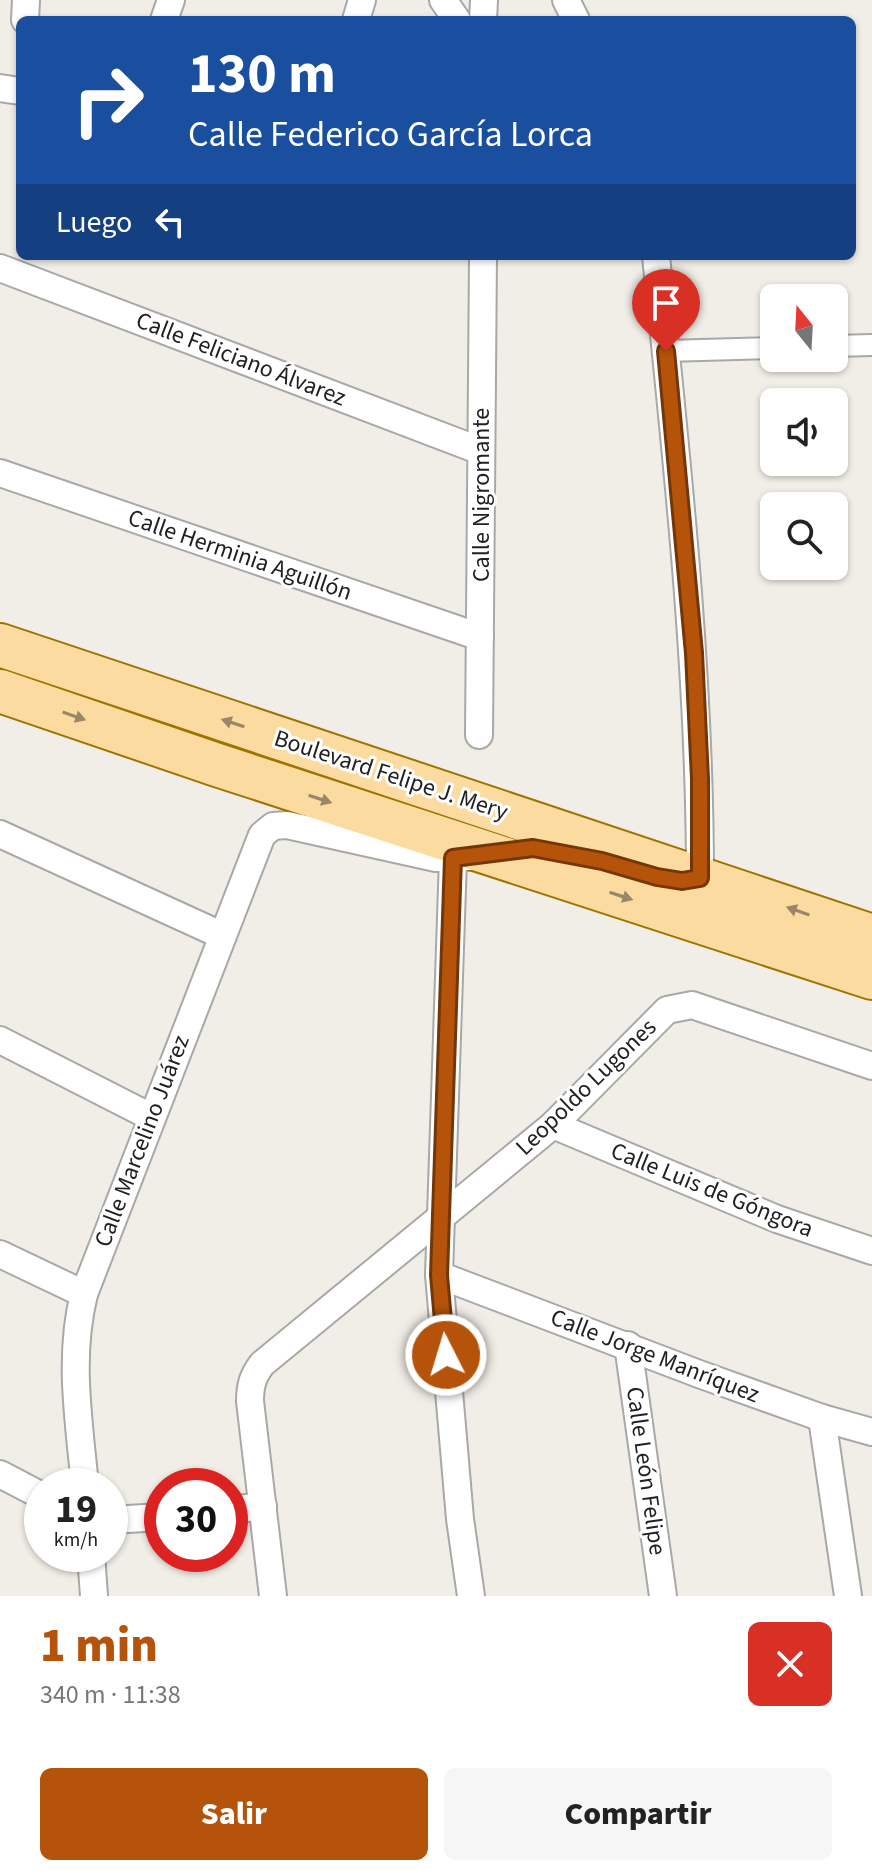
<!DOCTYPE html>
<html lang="es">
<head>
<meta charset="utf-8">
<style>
  body { margin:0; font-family:"Source Sans 3",sans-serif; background:#f6f6f6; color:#222; height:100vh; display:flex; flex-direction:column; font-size:30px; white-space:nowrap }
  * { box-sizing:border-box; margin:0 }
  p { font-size:26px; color:#767676 }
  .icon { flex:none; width:44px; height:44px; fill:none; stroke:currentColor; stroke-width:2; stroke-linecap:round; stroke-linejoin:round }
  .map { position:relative; height:1596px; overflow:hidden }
  .sheet { display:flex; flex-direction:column; background:#fff; flex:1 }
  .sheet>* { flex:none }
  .hud { position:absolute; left:16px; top:16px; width:840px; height:244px; border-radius:12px; box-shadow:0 2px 6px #0004; background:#1a4fa0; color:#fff; overflow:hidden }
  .needle { width:52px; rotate:342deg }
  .controls { position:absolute; left:760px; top:284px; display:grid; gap:16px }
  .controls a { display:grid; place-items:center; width:88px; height:88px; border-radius:12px; background:#fff; box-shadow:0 2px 6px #0004; font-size:40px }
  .speed { position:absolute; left:24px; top:1468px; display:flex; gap:16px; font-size:40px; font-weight:700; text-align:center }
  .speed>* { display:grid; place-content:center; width:104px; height:104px; border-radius:50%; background:#fff; box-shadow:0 2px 6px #0004; line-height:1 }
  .speed small { font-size:20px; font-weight:400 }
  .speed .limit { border:12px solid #d22; background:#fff; color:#111 }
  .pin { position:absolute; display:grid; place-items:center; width:68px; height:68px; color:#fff; margin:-82px -34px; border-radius:50% 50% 50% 0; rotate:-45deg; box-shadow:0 0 8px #0007 }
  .pin .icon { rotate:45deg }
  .me { position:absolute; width:88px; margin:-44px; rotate:355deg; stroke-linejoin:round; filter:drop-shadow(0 0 6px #0008) }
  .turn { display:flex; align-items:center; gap:28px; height:168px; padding:0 40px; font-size:36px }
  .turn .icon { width:104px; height:104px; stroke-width:2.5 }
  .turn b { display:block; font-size:56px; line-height:68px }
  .then { display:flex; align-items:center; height:76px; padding:0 40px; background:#0003; gap:16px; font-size:30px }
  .round { display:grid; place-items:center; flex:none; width:84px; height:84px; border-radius:12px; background:#f6f6f6 }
  .headline { display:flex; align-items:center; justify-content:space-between; height:136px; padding:0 40px }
  h1 { font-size:48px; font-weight:800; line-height:60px; color:#b45309 }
  .cta { display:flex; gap:16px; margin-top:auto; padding:16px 40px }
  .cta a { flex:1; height:92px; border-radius:12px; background:#b45309; color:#fff; font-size:32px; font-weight:800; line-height:92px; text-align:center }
  .cta a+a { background:#f6f6f6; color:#222 }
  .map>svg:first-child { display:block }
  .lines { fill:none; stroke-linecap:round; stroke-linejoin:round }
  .pedestrian-casing { stroke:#a8a8a8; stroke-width:24 }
  .minor-casing { stroke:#a8a8a8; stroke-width:30 }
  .primary-casing { stroke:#9d7400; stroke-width:46 }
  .pedestrian { stroke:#fff; stroke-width:20 }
  .minor { stroke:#fff; stroke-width:26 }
  .primary { stroke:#fcdba1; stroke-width:42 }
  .oneway { fill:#998767 }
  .route-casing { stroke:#753606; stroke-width:20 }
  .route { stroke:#b45309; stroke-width:14 }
  .labels { text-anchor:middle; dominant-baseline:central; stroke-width:6; stroke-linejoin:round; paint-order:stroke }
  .street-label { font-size:24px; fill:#212121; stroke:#fff }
</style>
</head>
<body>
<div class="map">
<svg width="872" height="1596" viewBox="0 0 872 1596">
  <rect width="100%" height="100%" fill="#f1eee7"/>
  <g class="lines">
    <g class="pedestrian-casing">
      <g id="pedestrian">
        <polyline points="834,346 872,345"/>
        <polyline points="666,351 774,348"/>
      </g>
    </g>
    <g class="minor-casing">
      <g id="minor">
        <polyline points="443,0 457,20"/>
        <polyline points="566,0 576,20"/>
        <polyline points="25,20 26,0"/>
        <polyline points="164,20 171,0"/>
        <polyline points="356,20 362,0"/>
        <polyline points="483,20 484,0"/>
        <polyline points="0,88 20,91"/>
        <path d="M656,256C677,463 700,669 700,878L688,880"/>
        <polyline points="0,268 481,451"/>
        <polyline points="0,473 480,637"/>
        <polyline points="479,735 483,256"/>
        <polyline points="0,834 221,935"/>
        <polyline points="453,858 439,1275 460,1519 471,1596"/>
        <polyline points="0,1040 151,1117"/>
        <polyline points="553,1125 777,1219 872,1251"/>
        <polyline points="0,1254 84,1294"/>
        <polyline points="439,1275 699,1374 822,1418 872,1432"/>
        <polyline points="628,1345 663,1596"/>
        <polyline points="822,1418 848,1596"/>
        <polyline points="0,1474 42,1496"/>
        <path d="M85,1486C79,1421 68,1358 84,1294L262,835L273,826L287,825L436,858L469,857"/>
        <polyline points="230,1510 263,1506"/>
        <polyline points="110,1520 162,1517"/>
        <polyline points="91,1554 94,1596"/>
        <path d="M273,1596L250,1401C250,1385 253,1376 262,1364L553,1125L667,1010L692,1005L872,1066"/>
      </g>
    </g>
    <g class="primary-casing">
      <g id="primary">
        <polyline points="0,645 872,936"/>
        <polyline points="0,691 217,765 872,978"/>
      </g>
    </g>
    <use href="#pedestrian" class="pedestrian"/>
    <use href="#minor" class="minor"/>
    <use href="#primary" class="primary"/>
  </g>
  <defs><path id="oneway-solid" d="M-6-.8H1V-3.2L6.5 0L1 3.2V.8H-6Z" transform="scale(2)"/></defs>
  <g class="oneway">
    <use href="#oneway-solid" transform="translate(74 716) rotate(19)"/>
    <use href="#oneway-solid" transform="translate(233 723) rotate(-162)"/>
    <use href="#oneway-solid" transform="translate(320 799) rotate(18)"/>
    <use href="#oneway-solid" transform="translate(621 896) rotate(18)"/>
    <use href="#oneway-solid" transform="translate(798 911) rotate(-161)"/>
  </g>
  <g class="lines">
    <g class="route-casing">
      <polyline id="route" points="446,1355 439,1275 453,858 533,848 602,861 657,877 682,881 700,878 700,779 694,653 666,351"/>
    </g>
    <use href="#route" class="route"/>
  </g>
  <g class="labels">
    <g class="street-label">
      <text transform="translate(241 359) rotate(21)">Calle Feliciano Álvarez</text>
      <text transform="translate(481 495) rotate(-90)">Calle Nigromante</text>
      <text transform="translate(240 555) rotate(19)">Calle Herminia Aguillón</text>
      <text transform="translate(391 775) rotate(18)">Boulevard Felipe J. Mery</text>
      <text transform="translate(586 1087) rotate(-44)">Leopoldo Lugones</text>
      <text transform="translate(142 1141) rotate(-69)">Calle Marcelino Juárez</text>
      <text transform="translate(712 1190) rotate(22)">Calle Luis de Góngora</text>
      <text transform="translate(655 1356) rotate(21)">Calle Jorge Manríquez</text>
      <text transform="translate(646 1471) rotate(82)">Calle León Felipe</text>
    </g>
  </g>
</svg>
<div class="controls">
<a><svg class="needle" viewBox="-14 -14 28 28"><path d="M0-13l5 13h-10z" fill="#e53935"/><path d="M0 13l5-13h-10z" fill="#767676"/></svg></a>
<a><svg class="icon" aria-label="sound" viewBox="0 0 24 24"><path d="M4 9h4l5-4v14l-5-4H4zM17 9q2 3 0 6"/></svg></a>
<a><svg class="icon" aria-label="search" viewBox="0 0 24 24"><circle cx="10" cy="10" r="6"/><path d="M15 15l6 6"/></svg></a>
</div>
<div class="speed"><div>19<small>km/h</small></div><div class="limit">30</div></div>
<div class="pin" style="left:666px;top:351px;background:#d93025"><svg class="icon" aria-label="arrive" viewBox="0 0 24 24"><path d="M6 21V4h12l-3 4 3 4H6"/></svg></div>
<svg class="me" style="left:446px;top:1355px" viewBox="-20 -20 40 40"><circle r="17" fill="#b45309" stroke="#fff" stroke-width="3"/><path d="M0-11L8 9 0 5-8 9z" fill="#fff"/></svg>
<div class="hud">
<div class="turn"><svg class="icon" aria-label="right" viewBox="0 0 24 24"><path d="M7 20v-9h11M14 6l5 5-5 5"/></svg><div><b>130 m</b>Calle Federico García Lorca</div></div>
<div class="then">Luego<svg class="icon" aria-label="left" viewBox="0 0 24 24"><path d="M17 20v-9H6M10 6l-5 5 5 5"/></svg></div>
</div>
</div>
<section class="sheet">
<div class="headline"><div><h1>1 min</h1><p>340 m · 11:38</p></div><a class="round" style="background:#d93025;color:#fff"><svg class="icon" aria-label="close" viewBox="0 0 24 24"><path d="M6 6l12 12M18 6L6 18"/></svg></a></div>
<div class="cta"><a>Salir</a><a>Compartir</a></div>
</section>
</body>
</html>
